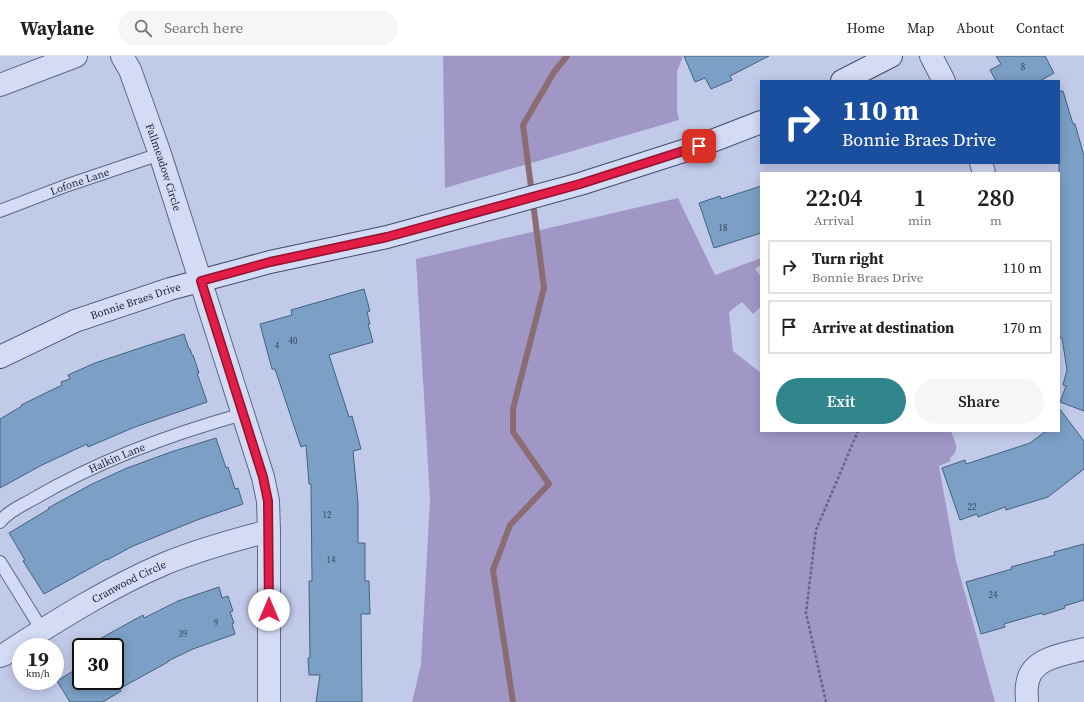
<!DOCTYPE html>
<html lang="en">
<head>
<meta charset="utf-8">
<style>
  body { margin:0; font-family:"Source Serif 4",serif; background:#f6f6f6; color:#202124; height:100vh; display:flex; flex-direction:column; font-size:15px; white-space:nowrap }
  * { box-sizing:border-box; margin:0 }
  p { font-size:13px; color:#757577 }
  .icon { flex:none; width:22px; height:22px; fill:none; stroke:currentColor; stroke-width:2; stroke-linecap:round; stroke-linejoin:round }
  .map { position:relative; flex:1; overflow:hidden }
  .sheet { position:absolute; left:760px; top:116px; width:300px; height:260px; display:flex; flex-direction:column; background:#fff; border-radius:0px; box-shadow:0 2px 10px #0003 }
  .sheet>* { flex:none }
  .banner { position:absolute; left:760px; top:24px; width:300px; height:84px; border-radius:0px; box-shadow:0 2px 10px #0003; background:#1a4fa0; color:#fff; overflow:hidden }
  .speed { position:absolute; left:12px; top:582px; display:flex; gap:8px; font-size:20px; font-weight:700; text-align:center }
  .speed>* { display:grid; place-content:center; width:52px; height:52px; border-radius:50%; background:#fff; box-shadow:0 2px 10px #0003; line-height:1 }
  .speed small { font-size:10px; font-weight:400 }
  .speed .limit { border:2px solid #111; border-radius:6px; background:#fff; color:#111 }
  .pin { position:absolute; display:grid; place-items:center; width:34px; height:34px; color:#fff; margin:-17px; border-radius:8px; box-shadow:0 2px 6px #0006 }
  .me { position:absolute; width:44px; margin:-22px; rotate:0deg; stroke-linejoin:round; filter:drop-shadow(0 0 3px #0008) }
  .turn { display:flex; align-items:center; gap:14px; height:84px; padding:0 16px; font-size:18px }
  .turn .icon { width:52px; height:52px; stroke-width:2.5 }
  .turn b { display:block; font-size:28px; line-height:34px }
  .eta { display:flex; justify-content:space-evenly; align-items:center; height:68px; text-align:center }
  .eta b { font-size:24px; font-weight:600; line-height:28px }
  .button { display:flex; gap:8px; margin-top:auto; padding:8px 16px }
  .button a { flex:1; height:46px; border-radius:24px; background:#30848c; color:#fff; font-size:16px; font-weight:600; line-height:46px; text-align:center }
  .button a+a { background:#f6f6f6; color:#202124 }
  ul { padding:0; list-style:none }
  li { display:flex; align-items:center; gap:12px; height:54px; margin:0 8px 6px; padding:0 8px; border:2px solid #e0e0e0; border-radius:0px }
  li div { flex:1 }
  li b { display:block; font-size:15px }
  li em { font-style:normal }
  header { display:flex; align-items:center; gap:24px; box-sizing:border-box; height:56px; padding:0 20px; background:#fff; border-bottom:1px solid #e0e0e0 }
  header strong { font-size:19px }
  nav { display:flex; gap:22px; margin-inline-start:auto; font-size:14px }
  .search { width:280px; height:36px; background:#f6f6f6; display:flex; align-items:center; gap:10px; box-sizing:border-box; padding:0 14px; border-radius:22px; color:#757577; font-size:15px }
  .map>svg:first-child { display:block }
  .green { fill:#a197c7 }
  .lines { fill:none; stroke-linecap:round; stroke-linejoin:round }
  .stream { stroke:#8a6c71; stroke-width:6 }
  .building { fill:#7b9fc5; stroke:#42627f }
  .lane-casing { stroke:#5b6982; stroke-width:14 }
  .street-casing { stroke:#5b6982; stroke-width:24 }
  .secondary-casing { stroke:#3e4d64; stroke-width:24 }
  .path { stroke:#5b6982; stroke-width:2.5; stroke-dasharray:3 2; stroke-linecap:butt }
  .lane { stroke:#d4dbf5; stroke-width:12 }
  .street { stroke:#d4dbf5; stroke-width:22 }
  .secondary { stroke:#d4dbf5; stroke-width:22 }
  .route-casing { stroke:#92132f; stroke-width:10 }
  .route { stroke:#e11d48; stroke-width:7 }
  .labels { text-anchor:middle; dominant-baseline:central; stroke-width:3.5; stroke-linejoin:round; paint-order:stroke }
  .number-label { font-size:9px; fill:#354558 }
  .street-label { font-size:11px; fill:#1e2733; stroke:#d1d7f2 }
</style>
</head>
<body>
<header>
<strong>Waylane</strong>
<div class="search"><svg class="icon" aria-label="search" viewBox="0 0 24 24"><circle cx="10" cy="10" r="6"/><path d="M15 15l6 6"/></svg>Search here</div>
<nav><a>Home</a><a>Map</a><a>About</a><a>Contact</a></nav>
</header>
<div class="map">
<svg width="1084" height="646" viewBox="0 0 1084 646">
  <rect width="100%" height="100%" fill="#c2caea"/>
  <g class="green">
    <polygon points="443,0 683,0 677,16 677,55 679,64 445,132"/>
    <path d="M678,142L715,219L761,202V209L755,213L761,221V251L753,258L742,246L729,256L733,295L761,317V375H951C955,387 961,393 950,402L951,405L939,410L956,505L995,646H412L421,609L430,444L416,203Z"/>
  </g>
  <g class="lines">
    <polyline class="stream" points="513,646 493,514 510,469 549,428 513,376 513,353 544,232 523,69 554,16 567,0"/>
  </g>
  <g class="building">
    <polygon points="684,0 769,0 730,20 732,24 711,33 705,22 695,26"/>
    <polygon points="996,0 1045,0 1054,17 1040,25 996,25 990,14 1001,8"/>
    <polygon points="1059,35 1063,35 1073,68 1075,68 1084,100 1084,355 1060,346 1066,330 1063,329 1067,314 1062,282 1059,282"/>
    <polygon points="761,130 761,177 714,192 699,147 720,140 721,143"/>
    <polygon points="364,233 370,255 367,256 370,268 368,268 373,286 329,299 349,361 352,360 361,393 353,395 358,447 358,487 365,487 365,525 369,525 370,558 361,558 362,646 316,646 320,619 309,619 308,602 310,602 309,525 312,525 311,428 309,428 306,389 301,391 275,313 272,313 260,268 292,259 291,254"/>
    <polygon points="184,278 189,293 190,293 192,299 193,299 199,317 197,317 207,346 135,371 88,391 87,388 42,409 0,432 0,363 22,350 21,349 62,329 61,326 70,323 68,319 95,307 146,290"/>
    <polygon points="1059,352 1084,385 1084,413 1048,441 1006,454 1005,451 978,461 977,458 960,464 942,412 965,404 966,408 1030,387 1046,375 1059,375"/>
    <polygon points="216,382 226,412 228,411 235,433 238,432 243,448 197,464 133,490 107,504 107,503 44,538 23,505 25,504 9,477 49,453 48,452 92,428 127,412 171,396"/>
    <polygon points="1084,488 1084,544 1064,550 1065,552 1043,559 1042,557 1004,568 1005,571 981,578 966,526 1012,513 1011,511 1055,499 1054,496"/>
    <polygon points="219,531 222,542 228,540 233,555 230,556 234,567 232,568 235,578 193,593 168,605 168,606 119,633 121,635 103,646 70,646 57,625 81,610 81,625 115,626 115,591 85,591 143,559 144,562 178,545"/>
  </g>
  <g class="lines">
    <g class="lane-casing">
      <g id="lane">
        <path id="s1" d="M0,155L68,129L160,98"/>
        <path id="s2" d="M0,466C8,455 23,449 35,442C100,404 171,378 243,358"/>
        <polyline points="0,506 42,574"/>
      </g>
    </g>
    <g class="street-casing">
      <g id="street">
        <path id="s3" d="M122,0L130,14L160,98L263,421L268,445L269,475V646"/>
        <polyline points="931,0 944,25"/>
        <polyline points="0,29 76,0"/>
        <polyline points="981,107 984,117"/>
        <path id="s4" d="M0,600L5,598C56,565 108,532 164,508C198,494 234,484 269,475"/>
        <path d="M1027,646C1027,641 1026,635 1027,630C1029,602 1062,599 1084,593"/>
      </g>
    </g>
    <g class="secondary-casing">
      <g id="secondary">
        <polyline points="842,25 891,0"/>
        <path id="s5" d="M0,301L75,265L170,233L270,206L387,181L580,128L699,90L761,66"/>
      </g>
    </g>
    <polyline class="path" points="826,646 806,557 816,474 858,375"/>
    <use href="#lane" class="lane"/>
    <use href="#street" class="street"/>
    <use href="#secondary" class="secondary"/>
  </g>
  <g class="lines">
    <g class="route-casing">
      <polyline id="route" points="269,554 268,445 263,421 201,225 270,206 387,181 580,128 699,90"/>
    </g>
    <use href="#route" class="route"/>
  </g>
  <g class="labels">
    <g class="number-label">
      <text x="1023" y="11">8</text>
      <text x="723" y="172">18</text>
      <text x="293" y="285">40</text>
      <text x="277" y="290">4</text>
      <text x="972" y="451">22</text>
      <text x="327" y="459">12</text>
      <text x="331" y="504">14</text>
      <text x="993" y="539">24</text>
      <text x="216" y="567">9</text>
      <text x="183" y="578">39</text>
    </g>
    <g class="street-label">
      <text stroke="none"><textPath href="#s3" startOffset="119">Fallmeadow Circle</textPath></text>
      <text stroke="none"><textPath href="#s1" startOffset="85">Lofone Lane</textPath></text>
      <text stroke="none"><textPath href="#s5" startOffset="147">Bonnie Braes Drive</textPath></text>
      <text stroke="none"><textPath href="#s2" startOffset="134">Halkin Lane</textPath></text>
      <text stroke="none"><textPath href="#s4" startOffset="149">Cranwood Circle</textPath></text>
    </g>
  </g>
</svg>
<div class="speed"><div>19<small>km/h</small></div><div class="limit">30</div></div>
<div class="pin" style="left:699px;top:90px;background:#d93025"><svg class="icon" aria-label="arrive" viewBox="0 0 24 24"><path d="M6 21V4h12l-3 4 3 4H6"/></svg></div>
<svg class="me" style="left:269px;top:554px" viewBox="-20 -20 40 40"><circle r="19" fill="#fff"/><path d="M0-13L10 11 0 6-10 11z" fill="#e11d48"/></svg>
<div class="banner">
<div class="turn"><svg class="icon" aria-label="right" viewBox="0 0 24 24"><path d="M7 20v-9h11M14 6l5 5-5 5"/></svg><div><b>110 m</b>Bonnie Braes Drive</div></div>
</div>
<section class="sheet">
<div class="eta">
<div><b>22:04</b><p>Arrival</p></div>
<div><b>1</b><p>min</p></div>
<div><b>280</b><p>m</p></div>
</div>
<ul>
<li><svg class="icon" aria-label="right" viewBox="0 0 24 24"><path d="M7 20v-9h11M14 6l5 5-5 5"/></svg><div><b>Turn right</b><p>Bonnie Braes Drive</p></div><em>110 m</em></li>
<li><svg class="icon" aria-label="arrive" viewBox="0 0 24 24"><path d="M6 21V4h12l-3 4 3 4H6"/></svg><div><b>Arrive at destination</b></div><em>170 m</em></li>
</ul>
<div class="button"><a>Exit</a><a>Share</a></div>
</section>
</div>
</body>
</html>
